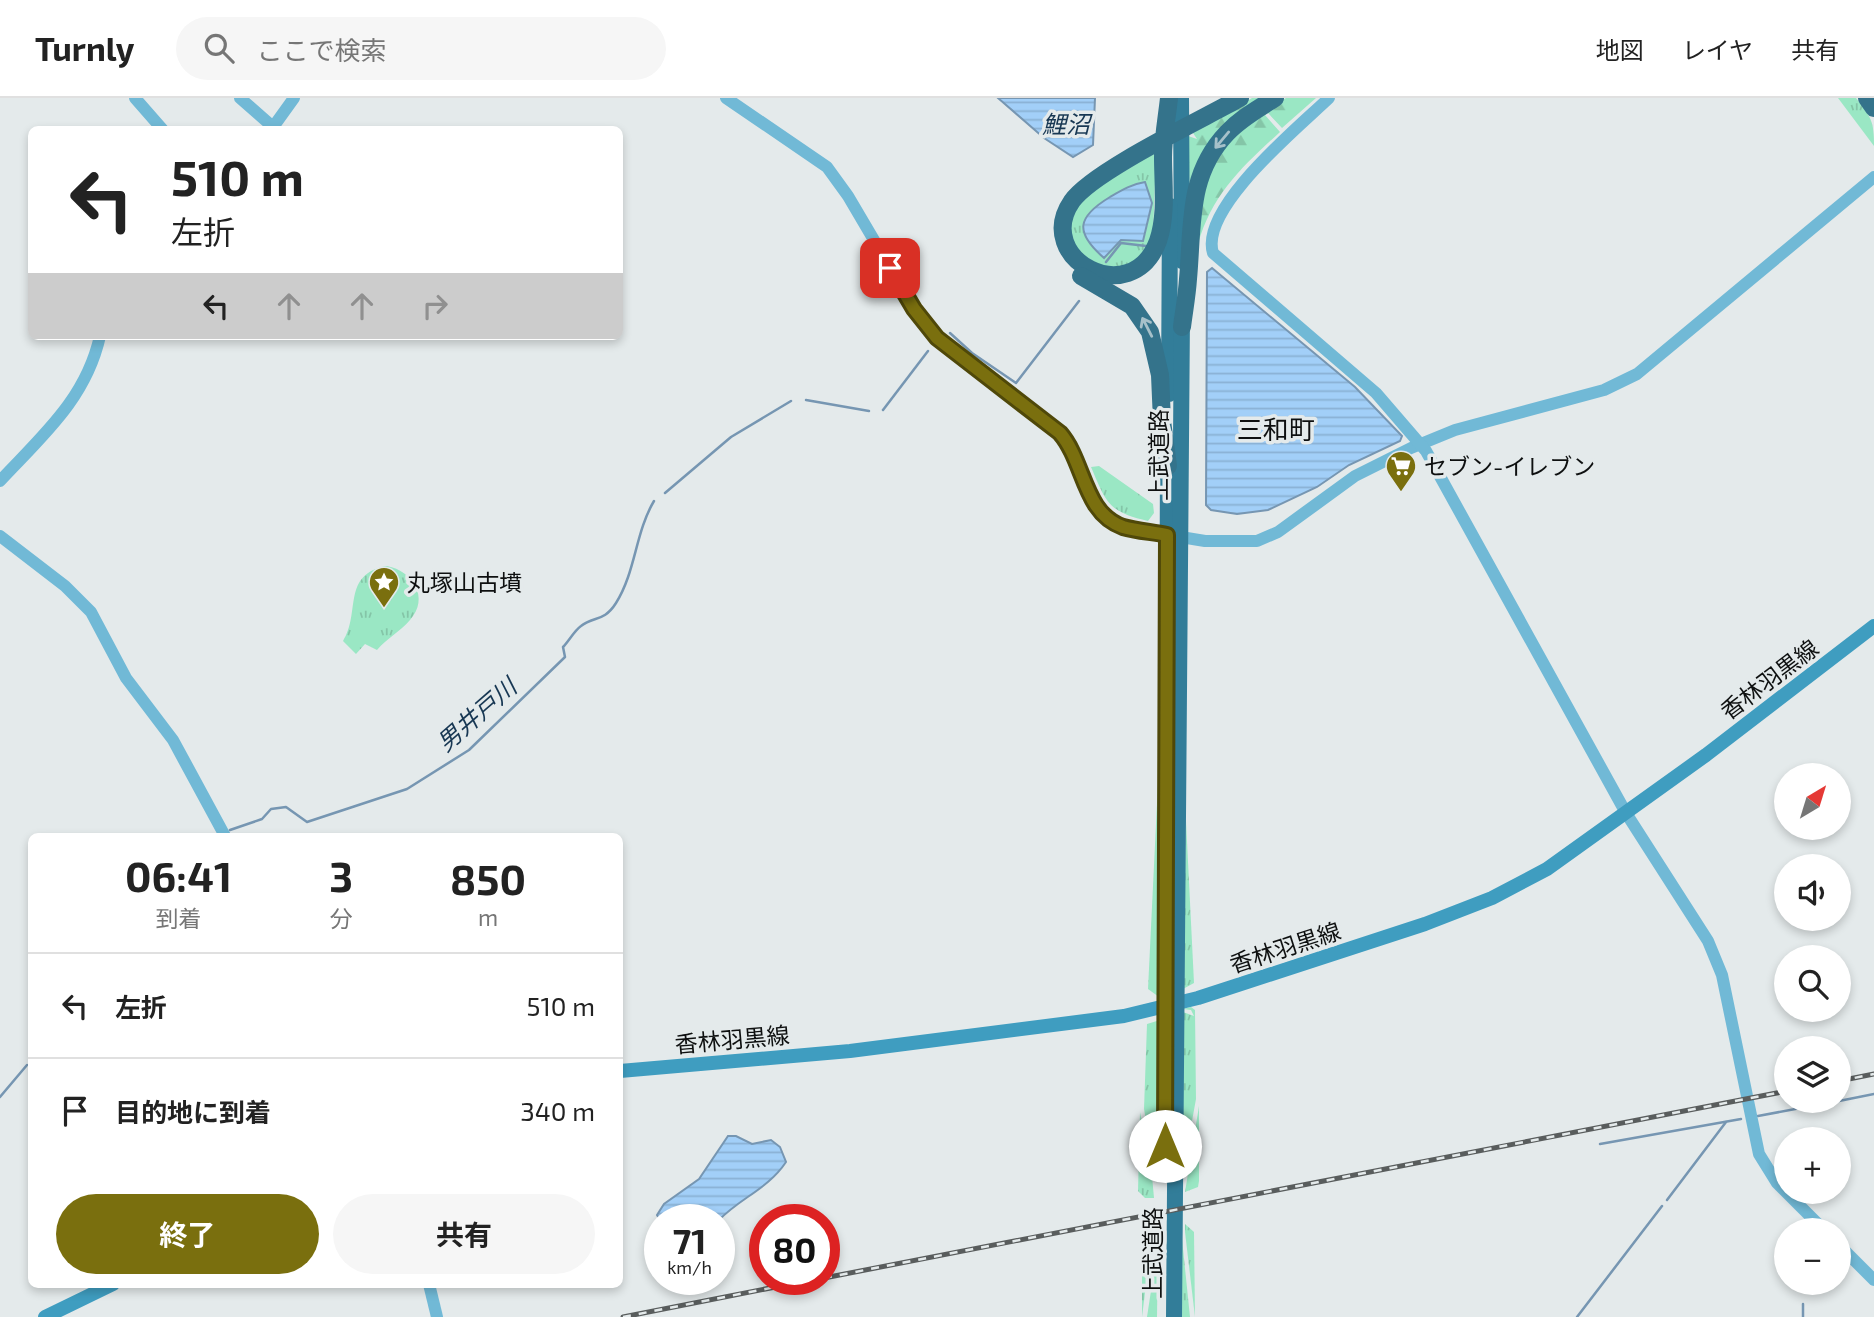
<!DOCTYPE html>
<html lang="ja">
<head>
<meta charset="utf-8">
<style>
  body { margin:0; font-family:"Exo 2","Noto Sans JP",sans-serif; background:#f6f6f6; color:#222; height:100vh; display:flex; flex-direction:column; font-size:26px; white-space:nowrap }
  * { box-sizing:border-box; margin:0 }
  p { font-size:23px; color:#767676 }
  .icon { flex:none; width:38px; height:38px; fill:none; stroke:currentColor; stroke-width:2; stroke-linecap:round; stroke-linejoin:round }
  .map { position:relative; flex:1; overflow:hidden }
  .panel { position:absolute; left:28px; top:735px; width:595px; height:455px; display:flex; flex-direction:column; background:#fff; border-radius:10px; box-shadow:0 4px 10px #0003 }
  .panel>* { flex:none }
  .hud { position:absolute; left:28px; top:28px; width:595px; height:214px; border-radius:10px; box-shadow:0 4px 10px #0003; background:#fff; color:#222; overflow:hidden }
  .needle { width:46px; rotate:38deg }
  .tools { position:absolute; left:1774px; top:665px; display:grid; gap:14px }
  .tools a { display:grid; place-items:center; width:77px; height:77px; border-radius:50%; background:#fff; box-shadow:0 4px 10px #0003; font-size:35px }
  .speed { position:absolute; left:644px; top:1106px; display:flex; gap:14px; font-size:35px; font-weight:700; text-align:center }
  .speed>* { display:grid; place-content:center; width:91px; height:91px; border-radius:50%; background:#fff; box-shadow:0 4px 10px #0003; line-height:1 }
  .speed small { font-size:18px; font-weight:400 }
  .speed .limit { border:10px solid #d22; background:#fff; color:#111 }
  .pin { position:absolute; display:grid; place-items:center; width:60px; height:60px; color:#fff; margin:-30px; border-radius:14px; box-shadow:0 4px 10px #0006 }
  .me { position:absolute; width:77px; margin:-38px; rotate:0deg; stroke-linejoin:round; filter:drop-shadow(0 0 5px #0008) }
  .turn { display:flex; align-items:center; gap:24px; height:147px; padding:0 28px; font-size:32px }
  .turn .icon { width:91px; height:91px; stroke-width:2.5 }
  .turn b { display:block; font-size:49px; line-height:60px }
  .lanes { display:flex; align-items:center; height:66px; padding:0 28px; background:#0003; justify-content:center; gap:35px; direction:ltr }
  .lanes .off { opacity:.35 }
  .eta { display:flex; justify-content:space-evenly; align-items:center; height:119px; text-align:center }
  .eta b { font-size:42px; font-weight:700; line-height:49px }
  .action { display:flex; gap:14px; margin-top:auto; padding:14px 28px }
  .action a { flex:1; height:80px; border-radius:42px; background:#7a6f0e; color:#fff; font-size:28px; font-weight:700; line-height:80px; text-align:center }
  .action a+a { background:#f6f6f6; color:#222 }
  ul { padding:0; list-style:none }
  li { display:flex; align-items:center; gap:21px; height:105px; padding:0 28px; border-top:2px solid #e0e0e0 }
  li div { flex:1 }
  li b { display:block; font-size:26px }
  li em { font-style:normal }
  header { display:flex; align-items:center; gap:42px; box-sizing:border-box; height:98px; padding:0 35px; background:#fff; border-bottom:2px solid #e0e0e0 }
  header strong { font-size:33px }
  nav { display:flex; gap:38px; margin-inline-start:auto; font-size:24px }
  .search { width:490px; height:63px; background:#f6f6f6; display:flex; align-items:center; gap:18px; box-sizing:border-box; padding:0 24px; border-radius:38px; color:#767676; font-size:26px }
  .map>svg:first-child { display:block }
  .grass { fill:url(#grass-tufts) }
  .forest { fill:url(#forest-firs) }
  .water { fill:url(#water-rules); stroke:#7696b2; stroke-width:2 }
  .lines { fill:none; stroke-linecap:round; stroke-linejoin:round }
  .stream { stroke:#7696b2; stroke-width:2.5 }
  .tertiary { stroke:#71b9d6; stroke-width:12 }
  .secondary { stroke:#3f9dc0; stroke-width:14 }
  .trunk { stroke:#327d99; stroke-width:16 }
  .motorway { stroke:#34738b; stroke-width:18 }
  .rail-casing { stroke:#595d5d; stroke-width:5 }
  .rail { stroke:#e4eaeb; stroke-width:2.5; stroke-dasharray:8; stroke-linecap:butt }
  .oneway { stroke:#a6c0c9 }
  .route-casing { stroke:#4f4809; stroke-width:18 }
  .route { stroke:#7a6f0e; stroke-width:12 }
  .labels { text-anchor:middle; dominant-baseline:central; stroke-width:7; stroke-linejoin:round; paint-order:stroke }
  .street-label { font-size:23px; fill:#0e1010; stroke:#e4eaeb }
  .poi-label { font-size:23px; fill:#0e1010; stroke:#e4eaeb; text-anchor:start }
  .water-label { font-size:24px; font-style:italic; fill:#173753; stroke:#e4eaeb }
  .quarter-label { font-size:26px; fill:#0e1010; stroke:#e4eaeb }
</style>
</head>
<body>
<header>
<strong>Turnly</strong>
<div class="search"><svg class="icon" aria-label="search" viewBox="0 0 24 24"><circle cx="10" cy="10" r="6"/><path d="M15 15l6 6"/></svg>ここで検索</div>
<nav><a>地図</a><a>レイヤ</a><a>共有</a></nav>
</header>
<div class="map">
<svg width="1874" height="1219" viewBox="0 0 1874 1219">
  <defs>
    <pattern id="grass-tufts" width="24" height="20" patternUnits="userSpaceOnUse" patternTransform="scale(1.75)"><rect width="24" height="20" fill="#9ae7c4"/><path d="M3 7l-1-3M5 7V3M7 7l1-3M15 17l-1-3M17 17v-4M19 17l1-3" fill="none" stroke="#84c5a7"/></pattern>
    <pattern id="forest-firs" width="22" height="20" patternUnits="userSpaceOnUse" patternTransform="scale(1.75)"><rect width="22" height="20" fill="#9ae7c4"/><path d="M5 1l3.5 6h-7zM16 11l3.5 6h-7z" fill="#84c5a7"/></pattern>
    <pattern id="water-rules" width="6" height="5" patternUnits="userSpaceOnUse" patternTransform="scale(1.75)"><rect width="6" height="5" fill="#a2cff8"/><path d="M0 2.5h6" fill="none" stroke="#8ab1d4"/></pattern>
  </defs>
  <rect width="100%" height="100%" fill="#e4eaeb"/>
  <g class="grass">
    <path d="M1838,0H1856C1871,19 1874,23 1874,48Z"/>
    <path d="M1156,55L1153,139L1144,155L1128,168L1098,170L1076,153C1073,143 1069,132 1071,121C1078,87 1129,69 1156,55Z"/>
    <path d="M1099,368L1153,406L1154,415L1148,423C1108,414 1106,404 1091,369Z"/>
    <path d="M387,468C413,473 430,500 410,522C400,534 387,540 377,552L365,546L356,556L343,543C361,515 341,476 387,468Z"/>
    <polygon points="1159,664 1159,899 1148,891"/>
    <polygon points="1186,723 1194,885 1183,891"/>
    <polygon points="1191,909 1195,912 1196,1001 1182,1078 1183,914 1194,918 1191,912 1183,911"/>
    <polygon points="1160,922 1157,1085 1144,1011 1147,926"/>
    <polygon points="1199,1008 1199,1083 1198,1089 1185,1094"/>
    <polygon points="1140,1014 1151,1067 1154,1100 1145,1100 1138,1093"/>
    <polygon points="1185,1126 1194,1134 1195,1219 1185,1134"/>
    <polygon points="1153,1130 1142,1219 1142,1140"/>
    <polygon points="1182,1141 1190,1219 1181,1219"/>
    <polygon points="1158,1147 1157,1219 1147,1219"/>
  </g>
  <g class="forest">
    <polygon points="1252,0 1268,0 1231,25 1190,101 1188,38 1197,41 1193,35"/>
    <path d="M1286,0H1316L1282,30L1268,15L1265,17L1280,34C1243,68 1212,96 1198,146C1195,70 1224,38 1286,0Z"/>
  </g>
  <g class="water">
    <polygon points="998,0 1095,0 1093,47 1073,59 1044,40"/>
    <path d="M1145,84L1152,105L1143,143L1121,142L1104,160C1074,134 1077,119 1110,99C1122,92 1132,86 1145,84Z"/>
    <polygon points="1212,170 1355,289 1402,338 1400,343 1349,367 1317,389 1268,412 1237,416 1211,412 1206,407 1207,174"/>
    <path d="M728,1038H736L752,1046L771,1042L780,1049L786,1064C768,1091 740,1100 719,1122H660L657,1117L664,1106L699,1081Z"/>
  </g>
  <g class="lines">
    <g class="stream">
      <polyline points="1106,164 1121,145 1146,148"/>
      <polyline points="950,235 972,255 1016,285 1079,203"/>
      <polyline points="806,302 869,313"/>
      <polyline points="883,312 928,253"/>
      <polyline points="665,395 731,339 791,303"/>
      <path d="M230,732L262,721L271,711L286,709L307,724L407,691L469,652L565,559L563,549C569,543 574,533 581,528C594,518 604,524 616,505C636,473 635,435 654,403"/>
      <polyline points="0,999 27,967"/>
      <polyline points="1839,1003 1874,996"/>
      <polyline points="1758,1018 1822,1006"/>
      <polyline points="1600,1046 1741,1021"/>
      <polyline points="1667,1102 1726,1024"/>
      <polyline points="1577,1219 1662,1108"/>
      <polyline points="1803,1219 1803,1206"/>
    </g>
    <g class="tertiary">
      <polyline points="135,0 163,32"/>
      <polyline points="240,0 273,29"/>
      <polyline points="726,0 827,69 848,98 914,210 933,236 1060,335 1076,359 1092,403 1114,425 1132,431 1205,443 1257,443 1278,434 1355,378 1411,350 1455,332 1604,292 1637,276 1874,79"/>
      <path d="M1329,0C1300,28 1199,110 1213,155L1376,295L1426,353L1626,715L1708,843L1722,877L1759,1056L1777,1085L1824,1132"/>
      <polyline points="271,32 294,0"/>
      <path d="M0,383C42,338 86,301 100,238"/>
      <polyline points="0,438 65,488 91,514 126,580 173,642 225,738"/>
      <polyline points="1839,1147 1874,1182"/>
      <polyline points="429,1186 437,1219"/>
    </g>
    <g class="secondary">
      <polyline points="620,973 850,953 1124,918 1198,900 1425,826 1492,800 1547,771 1706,657 1874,528"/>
      <polyline points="45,1219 113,1186"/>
    </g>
    <g class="trunk">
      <polyline points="1181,0 1182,163"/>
      <polyline points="1169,296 1170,108"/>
      <polyline points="1166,919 1168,357"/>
      <polyline points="1174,1219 1182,217"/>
    </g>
    <g class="motorway">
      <path d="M1169,0C1167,19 1163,39 1163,59C1163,86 1167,117 1158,143C1132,214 1032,161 1072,103C1093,73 1203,21 1240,0"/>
      <polyline points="1867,0 1874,10"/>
      <polyline points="1081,178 1132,208 1150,234 1160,277 1162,323 1168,368"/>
      <path d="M1182,229C1184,213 1187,197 1188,181C1193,127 1187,77 1227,35C1241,20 1258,11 1275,0"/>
    </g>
    <g class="rail-casing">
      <g id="rail">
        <polyline points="1839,983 1874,976"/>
        <polyline points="824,1180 1787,993"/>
        <polyline points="623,1219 816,1181"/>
      </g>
    </g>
    <use href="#rail" class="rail"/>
  </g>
  <defs><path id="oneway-shaft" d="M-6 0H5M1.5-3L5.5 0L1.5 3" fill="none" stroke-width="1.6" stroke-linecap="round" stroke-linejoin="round" transform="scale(1.75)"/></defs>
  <g class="oneway">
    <use href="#oneway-shaft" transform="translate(1222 42) rotate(130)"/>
    <use href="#oneway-shaft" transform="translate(1147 229) rotate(-117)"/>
  </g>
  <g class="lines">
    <g class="route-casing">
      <path id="route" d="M890,170L914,211L937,240L1060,335C1085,364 1083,415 1123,429C1137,433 1153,434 1167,437L1165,1048"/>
    </g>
    <use href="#route" class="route"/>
  </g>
  <defs>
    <g id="supermarket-pin" transform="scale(1.575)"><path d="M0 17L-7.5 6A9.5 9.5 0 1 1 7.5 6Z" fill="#7a6f0e" stroke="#e4eaeb"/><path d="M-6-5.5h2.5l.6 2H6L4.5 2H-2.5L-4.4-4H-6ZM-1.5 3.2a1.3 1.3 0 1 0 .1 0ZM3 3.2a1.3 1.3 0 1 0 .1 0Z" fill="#fff"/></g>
    <g id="sight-pin" transform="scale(1.575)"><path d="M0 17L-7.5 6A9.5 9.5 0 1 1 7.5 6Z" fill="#7a6f0e" stroke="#e4eaeb"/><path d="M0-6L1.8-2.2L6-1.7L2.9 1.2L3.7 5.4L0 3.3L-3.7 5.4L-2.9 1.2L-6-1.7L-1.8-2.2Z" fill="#fff"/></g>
  </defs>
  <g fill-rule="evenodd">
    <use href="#supermarket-pin" x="1401" y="368"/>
    <use href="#sight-pin" x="384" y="484"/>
  </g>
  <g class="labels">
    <g class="street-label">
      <text transform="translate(1158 357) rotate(-90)">上武道路</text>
      <text transform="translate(1769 581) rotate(-37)">香林羽黒線</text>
      <text transform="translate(1285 849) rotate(-18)">香林羽黒線</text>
      <text transform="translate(732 941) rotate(-5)">香林羽黒線</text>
      <text transform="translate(1152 1155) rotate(-90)">上武道路</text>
    </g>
    <g class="poi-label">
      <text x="1424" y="368">セブン-イレブン</text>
      <text x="407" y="484">丸塚山古墳</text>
    </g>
    <g class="water-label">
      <text x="1066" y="25">鯉沼</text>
      <text transform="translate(476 616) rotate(-41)">男井戸川</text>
    </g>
    <g class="quarter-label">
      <text x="1276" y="330">三和町</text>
    </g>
  </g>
</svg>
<div class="tools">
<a><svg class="needle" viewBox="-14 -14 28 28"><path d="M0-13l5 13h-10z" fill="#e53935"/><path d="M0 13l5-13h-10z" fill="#767676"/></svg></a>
<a><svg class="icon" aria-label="sound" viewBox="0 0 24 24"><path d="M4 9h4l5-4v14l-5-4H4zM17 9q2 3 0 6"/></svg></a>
<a><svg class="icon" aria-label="search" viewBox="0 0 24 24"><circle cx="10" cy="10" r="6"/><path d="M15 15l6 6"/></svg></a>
<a><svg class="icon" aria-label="layers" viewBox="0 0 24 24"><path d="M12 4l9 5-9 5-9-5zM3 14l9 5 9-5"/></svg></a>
<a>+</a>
<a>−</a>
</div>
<div class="speed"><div>71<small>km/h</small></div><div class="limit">80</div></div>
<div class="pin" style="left:890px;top:170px;background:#d93025"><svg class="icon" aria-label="arrive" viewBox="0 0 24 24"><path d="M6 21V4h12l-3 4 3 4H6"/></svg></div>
<svg class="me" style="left:1165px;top:1048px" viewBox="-20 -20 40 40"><circle r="19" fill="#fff"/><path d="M0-13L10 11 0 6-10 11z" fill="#7a6f0e"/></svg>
<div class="hud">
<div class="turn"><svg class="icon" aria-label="left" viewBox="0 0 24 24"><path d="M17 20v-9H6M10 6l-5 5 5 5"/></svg><div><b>510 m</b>左折</div></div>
<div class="lanes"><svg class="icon" aria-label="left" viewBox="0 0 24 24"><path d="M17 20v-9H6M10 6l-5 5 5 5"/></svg><svg class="icon off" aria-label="ahead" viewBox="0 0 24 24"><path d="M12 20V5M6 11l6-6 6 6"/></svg><svg class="icon off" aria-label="ahead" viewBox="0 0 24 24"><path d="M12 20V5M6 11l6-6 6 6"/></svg><svg class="icon off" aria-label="right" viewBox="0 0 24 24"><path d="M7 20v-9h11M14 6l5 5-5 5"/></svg></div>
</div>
<section class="panel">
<div class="eta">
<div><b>06:41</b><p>到着</p></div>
<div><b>3</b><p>分</p></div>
<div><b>850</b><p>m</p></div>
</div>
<ul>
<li><svg class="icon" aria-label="left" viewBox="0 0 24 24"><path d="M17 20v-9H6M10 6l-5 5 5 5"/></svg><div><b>左折</b></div><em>510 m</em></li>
<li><svg class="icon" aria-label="arrive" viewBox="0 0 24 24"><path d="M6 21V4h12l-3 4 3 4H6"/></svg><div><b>目的地に到着</b></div><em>340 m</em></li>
</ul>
<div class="action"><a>終了</a><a>共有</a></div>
</section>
</div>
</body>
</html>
